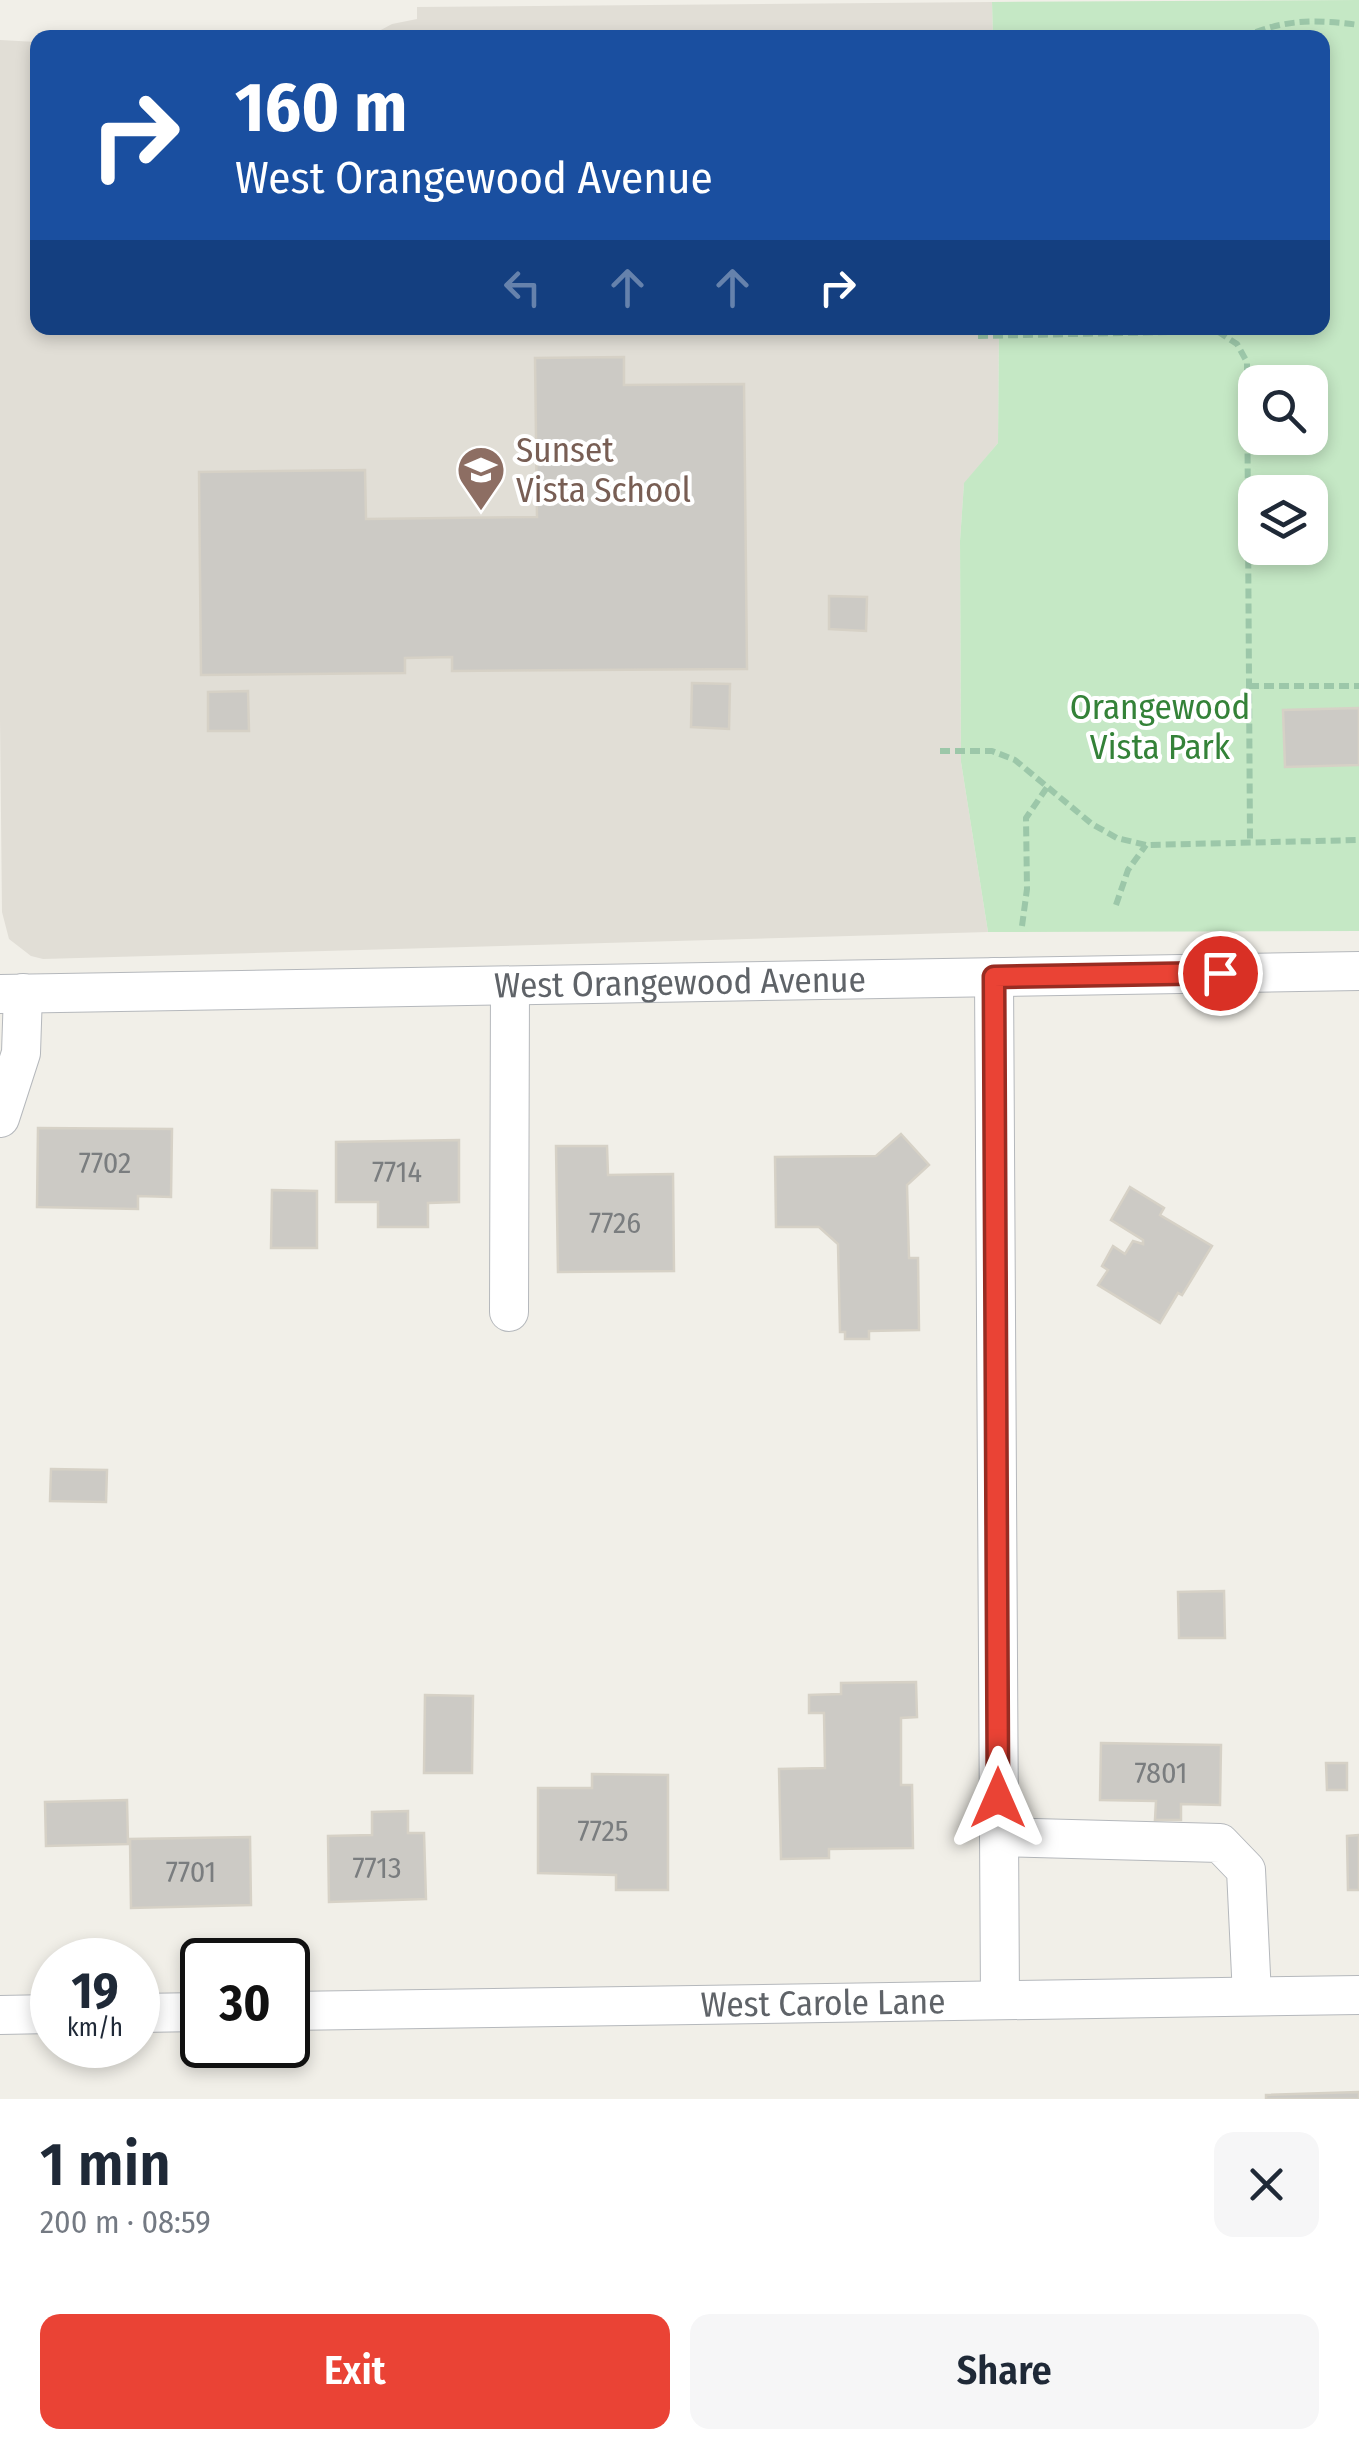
<!DOCTYPE html>
<html lang="en">
<head>
<meta charset="utf-8">
<style>
  body { margin:0; font-family:"Fira Sans Condensed",sans-serif; background:#f6f6f7; color:#1f2937; height:100vh; display:flex; flex-direction:column; font-size:38px; white-space:nowrap }
  * { box-sizing:border-box; margin:0 }
  p { font-size:32px; color:#747a83 }
  .icon { flex:none; width:55px; height:55px; fill:none; stroke:currentColor; stroke-width:2; stroke-linecap:round; stroke-linejoin:round }
  .map { position:relative; height:2099px; overflow:hidden }
  .sheet { display:flex; flex-direction:column; background:#fff; flex:1 }
  .sheet>* { flex:none }
  .hud { position:absolute; left:30px; top:30px; width:1300px; height:305px; border-radius:20px; box-shadow:0 5px 15px #0003; background:#1a4fa0; color:#fff; overflow:hidden }
  .buttons { position:absolute; left:1238px; top:365px; display:grid; gap:20px }
  .buttons a { display:grid; place-items:center; width:90px; height:90px; border-radius:20px; background:#fff; box-shadow:0 5px 15px #0003; font-size:50px }
  .speed { position:absolute; left:30px; top:1938px; display:flex; gap:20px; font-size:50px; font-weight:700; text-align:center }
  .speed>* { display:grid; place-content:center; width:130px; height:130px; border-radius:50%; background:#fff; box-shadow:0 5px 15px #0003; line-height:1 }
  .speed small { font-size:25px; font-weight:400 }
  .speed .limit { border:5px solid #111; border-radius:15px; background:#fff; color:#111 }
  .pin { position:absolute; display:grid; place-items:center; width:85px; height:85px; color:#fff; margin:-42px; border:5px solid #fff; border-radius:50%; box-shadow:0 2px 10px #0007 }
  .me { position:absolute; width:110px; margin:-55px; rotate:0deg; stroke-linejoin:round; filter:drop-shadow(0 0 8px #0008) }
  .turn { display:flex; align-items:center; gap:35px; height:210px; padding:0 40px; font-size:45px }
  .turn .icon { width:130px; height:130px; stroke-width:2.5 }
  .turn b { display:block; font-size:70px; line-height:85px }
  .lanes { display:flex; align-items:center; height:95px; padding:0 40px; background:#0003; justify-content:center; gap:50px; direction:ltr }
  .lanes .off { opacity:.35 }
  .round { display:grid; place-items:center; flex:none; width:105px; height:105px; border-radius:20px; background:#f6f6f7 }
  .headline { display:flex; align-items:center; justify-content:space-between; height:170px; padding:0 40px }
  h1 { font-size:60px; font-weight:600; line-height:75px }
  .button { display:flex; gap:20px; margin-top:auto; padding:20px 40px }
  .button a { flex:1; height:115px; border-radius:20px; background:#ea4335; color:#fff; font-size:40px; font-weight:600; line-height:115px; text-align:center }
  .button a+a { background:#f6f6f7; color:#1f2937 }
  .map>svg:first-child { display:block }
  .education { fill:#e1ded6 }
  .green { fill:#c5e8c5; fill-rule:evenodd }
  .building { fill:#cccac5; stroke:#d6d1c6; stroke-width:2.5 }
  .lines { fill:none; stroke-linecap:round; stroke-linejoin:round }
  .minor-casing { stroke:#b5b8bc; stroke-width:40 }
  .path { stroke:#9cc7a9; stroke-width:6; stroke-dasharray:10 5; stroke-linecap:butt }
  .minor { stroke:#fff; stroke-width:38 }
  .route-casing { stroke:#982c22; stroke-width:25 }
  .route { stroke:#ea4335; stroke-width:18 }
  .labels { text-anchor:middle; dominant-baseline:central; stroke-width:8; stroke-linejoin:round; paint-order:stroke }
  .number-label { font-size:30px; fill:#7a7d7f }
  .education-label { font-size:35px; fill:#785e54; stroke:#fff; text-anchor:start }
  .park-label { font-size:35px; fill:#348238; stroke:#fff }
  .street-label { font-size:35px; fill:#5f6368; stroke:#fff }
</style>
</head>
<body>
<div class="map">
<svg width="1359" height="2099" viewBox="0 0 1359 2099">
  <rect width="100%" height="100%" fill="#f1efe8"/>
  <g class="education">
    <polygon points="992,2 993,37 366,38 392,24 417,19 417,7"/>
    <polygon points="0,40 37,42 38,328 999,328 998,443 964,484 960,541 961,762 988,932 43,959 31,956 9,939 2,912 0,719"/>
  </g>
  <path class="green" d="M1359,0V931L988,932L961,762L960,541L964,483L998,443L999,328H1322V38L993,37L992,2ZM1255,382H1310V438H1255ZM1255,492H1310V548H1255Z"/>
  <g class="building">
    <polygon points="624,357 624,385 744,384 747,669 452,671 452,657 405,658 405,673 201,675 199,472 365,470 366,519 537,517 535,358"/>
    <polygon points="829,596 867,597 866,631 829,629"/>
    <polygon points="692,683 730,684 729,729 691,727"/>
    <polygon points="248,691 249,731 208,731 208,692"/>
    <polygon points="1359,708 1359,765 1285,767 1283,710"/>
    <polygon points="38,1128 172,1129 171,1197 138,1196 138,1209 37,1207"/>
    <polygon points="901,1134 929,1165 907,1185 909,1258 918,1258 919,1330 869,1331 869,1339 845,1339 845,1332 840,1332 838,1244 819,1227 776,1227 775,1157 876,1156"/>
    <polygon points="459,1140 459,1202 428,1203 428,1227 378,1227 378,1202 336,1202 336,1142"/>
    <polygon points="556,1146 607,1146 608,1175 673,1174 674,1271 558,1272"/>
    <polygon points="1130,1187 1164,1208 1160,1215 1212,1246 1182,1295 1178,1293 1160,1323 1098,1285 1108,1270 1102,1266 1113,1246 1125,1254 1133,1241 1143,1244 1143,1240 1111,1220"/>
    <polygon points="272,1190 317,1191 317,1248 271,1248"/>
    <polygon points="51,1469 107,1470 106,1502 50,1501"/>
    <polygon points="1224,1591 1225,1638 1179,1638 1178,1592"/>
    <polygon points="916,1682 917,1717 901,1718 901,1785 912,1785 913,1848 829,1849 829,1858 781,1859 779,1769 825,1768 824,1713 809,1713 809,1695 841,1694 841,1683"/>
    <polygon points="425,1695 473,1696 472,1773 424,1773"/>
    <polygon points="1101,1743 1221,1745 1220,1805 1181,1804 1181,1820 1155,1820 1156,1801 1100,1800"/>
    <polygon points="1326,1763 1347,1763 1347,1790 1327,1790"/>
    <polygon points="592,1774 668,1775 668,1890 616,1890 616,1875 538,1873 538,1788 592,1788"/>
    <polygon points="127,1800 128,1844 46,1846 45,1802"/>
    <polygon points="408,1811 408,1833 424,1833 426,1899 329,1902 328,1836 372,1835 372,1812"/>
    <polygon points="1359,1835 1359,1890 1348,1890 1347,1836"/>
    <polygon points="250,1837 251,1905 131,1908 130,1839"/>
    <polygon points="1359,2092 1359,2099 1266,2099 1266,2095"/>
  </g>
  <g class="lines">
    <g class="minor-casing">
      <g id="minor">
        <polyline points="994,977 1000,2000"/>
        <path id="s1" d="M0,994L1359,971"/>
        <polyline points="0,1118 21,1053 23,993"/>
        <polyline points="509,1312 510,986"/>
        <polyline points="999,1837 1220,1843 1246,1870 1252,1996"/>
        <path id="s2" d="M288,2011L1359,1995"/>
        <polyline points="138,2013 202,2012"/>
        <polyline points="0,2015 52,2014"/>
      </g>
    </g>
    <g class="path">
      <path d="M1242,38C1283,19 1315,19 1359,25"/>
      <polyline points="978,336 1217,331 1237,344 1247,362 1250,842"/>
      <polyline points="1249,686 1359,686"/>
      <polyline points="940,751 992,751 1015,760 1092,824 1117,838 1146,845 1359,840"/>
      <polyline points="1116,905 1128,870 1146,845"/>
      <polyline points="1022,926 1027,889 1026,818 1048,786"/>
    </g>
    <use href="#minor" class="minor"/>
  </g>
  <g class="lines">
    <g class="route-casing">
      <polyline id="route" points="998,1798 994,977 1220,973"/>
    </g>
    <use href="#route" class="route"/>
  </g>
  <defs>
    <g id="school-pin" transform="scale(2.5)"><path d="M0 17L-7.5 6A9.5 9.5 0 1 1 7.5 6Z" fill="#8d6e63" stroke="#fff"/><path d="M0-5L7-2L0 1L-7-2ZM-4 1L0 2.5L4 1V4Q0 6-4 4Z" fill="#fff"/></g>
  </defs>
  <g fill-rule="evenodd">
    <use href="#school-pin" x="481" y="470"/>
  </g>
  <g class="labels">
    <g class="number-label">
      <text x="105" y="1163">7702</text>
      <text x="397" y="1172">7714</text>
      <text x="615" y="1223">7726</text>
      <text x="1161" y="1773">7801</text>
      <text x="603" y="1831">7725</text>
      <text x="377" y="1868">7713</text>
      <text x="191" y="1872">7701</text>
    </g>
    <g class="education-label">
      <text x="516" y="450">Sunset<tspan x="516" dy="40">Vista School</tspan></text>
    </g>
    <g class="park-label">
      <text x="1160" y="707">Orangewood<tspan x="1160" dy="40">Vista Park</tspan></text>
    </g>
    <g class="street-label">
      <text stroke="none"><textPath href="#s1" startOffset="680">West Orangewood Avenue</textPath></text>
      <text stroke="none"><textPath href="#s2" startOffset="535">West Carole Lane</textPath></text>
    </g>
  </g>
</svg>
<div class="buttons">
<a><svg class="icon" aria-label="search" viewBox="0 0 24 24"><circle cx="10" cy="10" r="6"/><path d="M15 15l6 6"/></svg></a>
<a><svg class="icon" aria-label="layers" viewBox="0 0 24 24"><path d="M12 4l9 5-9 5-9-5zM3 14l9 5 9-5"/></svg></a>
</div>
<div class="speed"><div>19<small>km/h</small></div><div class="limit">30</div></div>
<div class="pin" style="left:1220px;top:973px;background:#d93025"><svg class="icon" aria-label="arrive" viewBox="0 0 24 24"><path d="M6 21V4h12l-3 4 3 4H6"/></svg></div>
<svg class="me" style="left:998px;top:1798px" viewBox="-20 -20 40 40"><path d="M0-17L14 15 0 8-14 15z" fill="#ea4335" stroke="#fff" stroke-width="4"/></svg>
<div class="hud">
<div class="turn"><svg class="icon" aria-label="right" viewBox="0 0 24 24"><path d="M7 20v-9h11M14 6l5 5-5 5"/></svg><div><b>160 m</b>West Orangewood Avenue</div></div>
<div class="lanes"><svg class="icon off" aria-label="left" viewBox="0 0 24 24"><path d="M17 20v-9H6M10 6l-5 5 5 5"/></svg><svg class="icon off" aria-label="ahead" viewBox="0 0 24 24"><path d="M12 20V5M6 11l6-6 6 6"/></svg><svg class="icon off" aria-label="ahead" viewBox="0 0 24 24"><path d="M12 20V5M6 11l6-6 6 6"/></svg><svg class="icon" aria-label="right" viewBox="0 0 24 24"><path d="M7 20v-9h11M14 6l5 5-5 5"/></svg></div>
</div>
</div>
<section class="sheet">
<div class="headline"><div><h1>1 min</h1><p>200 m · 08:59</p></div><a class="round"><svg class="icon" aria-label="close" viewBox="0 0 24 24"><path d="M6 6l12 12M18 6L6 18"/></svg></a></div>
<div class="button"><a>Exit</a><a>Share</a></div>
</section>
</body>
</html>
